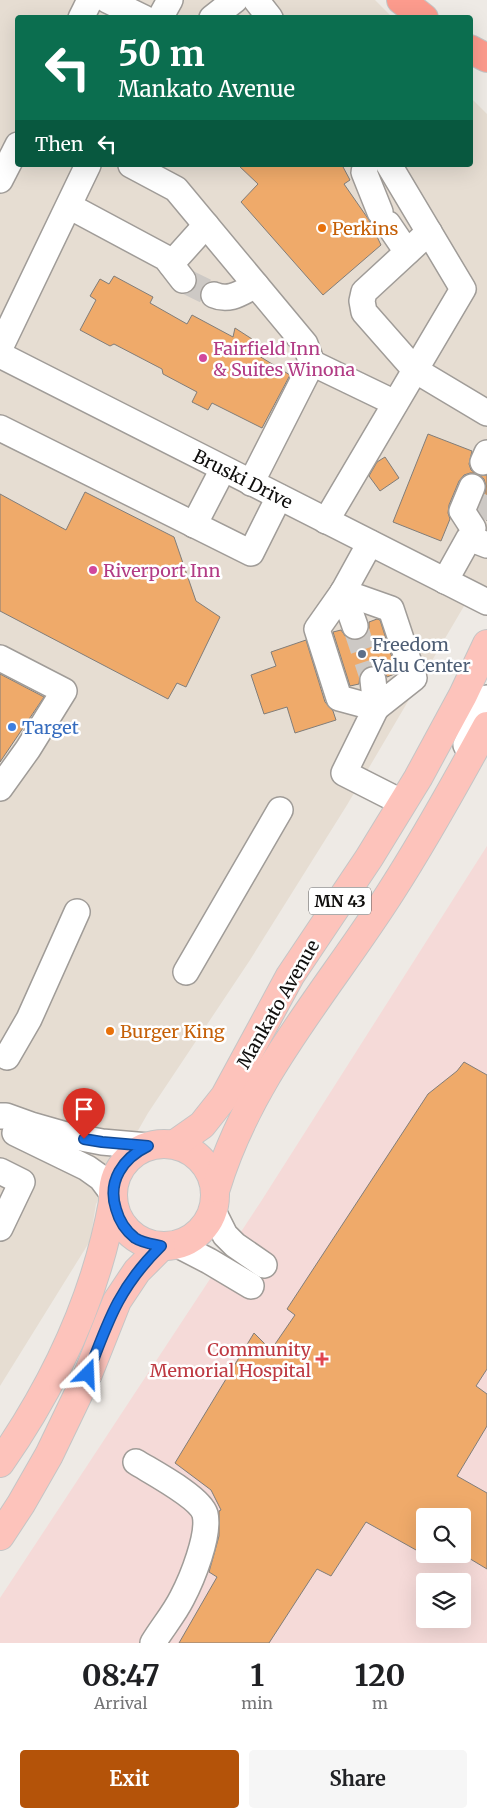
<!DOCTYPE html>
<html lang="en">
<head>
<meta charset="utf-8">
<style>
  body { margin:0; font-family:Merriweather,serif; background:#f6f6f6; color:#202124; height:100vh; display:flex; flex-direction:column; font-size:19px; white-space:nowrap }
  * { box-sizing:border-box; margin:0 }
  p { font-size:16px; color:#757577 }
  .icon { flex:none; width:28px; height:28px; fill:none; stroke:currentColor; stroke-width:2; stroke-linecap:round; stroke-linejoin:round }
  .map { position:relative; height:1643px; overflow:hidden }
  .sheet { display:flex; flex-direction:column; background:#fff; flex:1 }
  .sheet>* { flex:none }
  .banner { position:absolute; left:15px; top:15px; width:458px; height:152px; border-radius:5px; box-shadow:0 5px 20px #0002; background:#0b6e4f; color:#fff; overflow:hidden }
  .tools { position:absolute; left:416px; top:1508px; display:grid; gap:10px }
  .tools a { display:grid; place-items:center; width:55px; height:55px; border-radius:5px; background:#fff; box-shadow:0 5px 20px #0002; font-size:25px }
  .pin { position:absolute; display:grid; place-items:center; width:42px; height:42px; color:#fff; margin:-51px -21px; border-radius:50% 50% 50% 0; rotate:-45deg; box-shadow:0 0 5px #0007 }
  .pin .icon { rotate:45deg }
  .me { position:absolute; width:55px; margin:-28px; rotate:21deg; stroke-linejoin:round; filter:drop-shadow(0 0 4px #0008) }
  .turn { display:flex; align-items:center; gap:18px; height:105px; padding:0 20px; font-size:22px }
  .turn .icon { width:65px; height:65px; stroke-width:2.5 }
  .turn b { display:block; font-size:35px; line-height:42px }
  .then { display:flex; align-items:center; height:48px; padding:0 20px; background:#0003; gap:10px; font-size:19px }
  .eta { display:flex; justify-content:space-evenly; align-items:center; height:85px; text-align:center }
  .eta b { font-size:30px; font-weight:700; line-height:35px }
  .button { display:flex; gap:10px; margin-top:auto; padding:10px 20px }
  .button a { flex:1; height:58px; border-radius:5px; background:#b45309; color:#fff; font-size:20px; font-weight:700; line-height:58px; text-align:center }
  .button a+a { background:#f6f6f6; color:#202124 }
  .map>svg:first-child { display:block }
  .built { fill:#e6ddd2 }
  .medical { fill:#f5dad8; fill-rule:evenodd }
  .building { fill:#efaa6a; stroke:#817d79 }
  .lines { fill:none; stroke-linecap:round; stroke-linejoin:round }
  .minor-tunnel { stroke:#cdc9c5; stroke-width:25; stroke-dasharray:25 12; stroke-linecap:butt }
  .minor-casing { stroke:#a09c98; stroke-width:28 }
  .major-casing { stroke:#c5c5c5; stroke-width:30 }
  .highway-casing { stroke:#c5c5c5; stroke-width:30 }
  .minor { stroke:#fff; stroke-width:25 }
  .major { stroke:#fdc3bb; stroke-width:28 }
  .highway { stroke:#fc9b8d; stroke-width:28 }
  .route-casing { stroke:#114b97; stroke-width:12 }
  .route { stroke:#1a73e8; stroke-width:9 }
  .food-dot { fill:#e8710a; stroke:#fff; stroke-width:2 }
  .hotel-dot { fill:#d1479c; stroke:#fff; stroke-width:2 }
  .service-dot { fill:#5c6f8a; stroke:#fff; stroke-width:2 }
  .shop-dot { fill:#3f7fe0; stroke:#fff; stroke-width:2 }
  .health-dot { fill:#e0444e; stroke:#fff; stroke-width:2 }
  .labels { text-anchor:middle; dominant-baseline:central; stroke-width:5; stroke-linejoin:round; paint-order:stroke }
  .shield { fill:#fff; stroke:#575656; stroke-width:1 }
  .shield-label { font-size:16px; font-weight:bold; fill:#0f0e0d }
  .food-label { font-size:18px; fill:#c56008; stroke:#fff; text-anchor:start }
  .hotel-label { font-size:18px; fill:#b23c85; stroke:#fff; text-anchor:start }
  .street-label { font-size:18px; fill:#0f0e0d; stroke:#fff }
  .service-label { font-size:18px; fill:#4e5e75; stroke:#fff; text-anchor:start }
  .shop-label { font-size:18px; fill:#366cbe; stroke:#fff; text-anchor:start }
  .health-label { font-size:18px; fill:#be3a42; stroke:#fff; text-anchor:end }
</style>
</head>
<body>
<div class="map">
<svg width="487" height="1643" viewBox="0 0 487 1643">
  <rect width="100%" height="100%" fill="#eeeae5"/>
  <polygon class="built" points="0,0 375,0 392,17 18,18 18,165 470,165 470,97 487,114 487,590 477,584 347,805 250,960 148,1113 96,1204 90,1241 0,1386"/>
  <path class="medical" d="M487,846V1643H0V1598L260,1203ZM425,1516H462V1554H425ZM425,1581H462V1619H425Z"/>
  <g class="building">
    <polygon points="238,165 342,165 350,180 344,184 369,220 381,245 323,295 241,202 258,184"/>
    <polygon points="114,276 153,297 150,303 187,324 192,315 233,337 235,328 252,339 246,348 290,375 262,428 212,403 208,410 192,402 197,392 163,374 162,369 114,344 110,346 80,330 96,300 90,296 100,279 109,284"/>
    <polygon points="428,434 472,451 469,464 471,470 475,473 470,473 464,475 459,481 449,505 448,513 450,519 441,541 393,522"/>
    <polygon points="385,457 399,478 380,491 369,476 377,462"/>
    <polygon points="487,475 487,521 478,510 485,493 486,486 484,479 480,476"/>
    <polygon points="85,492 174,537 196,601 220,617 186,687 177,683 168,699 0,611 0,494 66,530"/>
    <polygon points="377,619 380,620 397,673 387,677 384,671 379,667 371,666 365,668 360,674 359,684 350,686 333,632 341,630 346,637 353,640 359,640 366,635 369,628 369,622"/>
    <polygon points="306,640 325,702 333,711 336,720 295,733 287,707 264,714 251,675 276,666 271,652"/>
    <polygon points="0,674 44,697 0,762"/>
    <polygon points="464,1062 487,1075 487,1369 476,1386 487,1394 487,1426 457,1476 487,1493 487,1569 462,1554 462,1516 425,1516 425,1555 366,1522 331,1576 317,1569 269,1643 179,1643 217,1577 209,1572 219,1536 219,1511 221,1510 211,1490 175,1463 254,1333 271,1350 295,1315 287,1309 428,1094 457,1071"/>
  </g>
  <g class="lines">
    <g class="minor-tunnel">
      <polyline points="183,280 214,295"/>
      <polyline points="478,517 487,495"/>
      <polyline points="355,626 373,680"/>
    </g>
    <g class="minor-casing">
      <g id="minor">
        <polyline points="107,0 144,18"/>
        <polyline points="256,0 270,18"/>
        <polyline points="81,18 90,0"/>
        <polyline points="160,18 170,0"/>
        <polyline points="212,18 235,0"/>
        <polyline points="131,165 176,189 305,344 312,363 251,483"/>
        <polyline points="366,165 364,172 380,212"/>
        <polyline points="0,180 18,145"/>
        <polyline points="69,206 166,258 183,280"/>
        <polyline points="388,224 407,252"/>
        <polyline points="429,232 364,292 362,301 364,312 415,370 487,413"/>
        <polyline points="171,264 206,225"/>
        <path d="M214,295C230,302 242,292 256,285"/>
        <polyline points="0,348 88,165"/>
        <polyline points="0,355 487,602"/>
        <polyline points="312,363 395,403"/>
        <polyline points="0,428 251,553 279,497"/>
        <polyline points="483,462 487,453"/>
        <polyline points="472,487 462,511 473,528"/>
        <polyline points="326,521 463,289 389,165"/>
        <polyline points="194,525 223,469"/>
        <polyline points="370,543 343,592 391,609 414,678 376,708 373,680"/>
        <polyline points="445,581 469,538 487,545"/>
        <polyline points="343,592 317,629 339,698 376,708 344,773 403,803"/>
        <polyline points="343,592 355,626"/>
        <polyline points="0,658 64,691 28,749 0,788"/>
        <polyline points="466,745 487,698"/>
        <polyline points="186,972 280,810"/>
        <polyline points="7,1057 29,1019 77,912"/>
        <polyline points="0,1116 6,1116 31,1125 66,1135 102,1142 148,1146"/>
        <polyline points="15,1133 87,1168 101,1178 113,1194"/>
        <polyline points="0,1171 22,1182 0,1228"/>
        <polyline points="213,1211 225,1235 235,1245 264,1265"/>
        <polyline points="178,1245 209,1261 251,1286"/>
        <path d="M136,1462C152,1472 200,1497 205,1514C210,1535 192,1579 182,1598C174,1614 162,1628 153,1643"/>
      </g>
    </g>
    <g class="major-casing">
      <g id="major">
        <circle cx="164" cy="1195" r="51"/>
        <polyline points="175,1144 202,1125 225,1096 290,976 369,858 418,778 463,695 487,644"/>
        <path d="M216,1188C250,1075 330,988 392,890C426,837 457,781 487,726"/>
        <path d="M0,1463C55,1384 96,1297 113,1202"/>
        <polyline points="0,1536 21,1504 49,1455 88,1374 117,1301 137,1271 161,1247"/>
      </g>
    </g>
    <g class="highway-casing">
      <g id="highway">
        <polyline points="401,0 424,18"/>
        <polyline points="470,49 487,58"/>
      </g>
    </g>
    <use href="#minor" class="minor"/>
    <use href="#major" class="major"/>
    <use href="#highway" class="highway"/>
  </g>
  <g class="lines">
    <g class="route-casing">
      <path id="route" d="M84,1139L102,1142L148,1146C123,1158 107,1181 116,1209C119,1220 126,1231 135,1238C143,1243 152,1244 161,1246C119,1287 108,1321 88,1374"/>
    </g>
    <use href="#route" class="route"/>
  </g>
  <g class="food-dot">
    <circle cx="322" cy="228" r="5"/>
    <circle cx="110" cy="1031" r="5"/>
  </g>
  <g class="hotel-dot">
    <circle cx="203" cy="358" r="5"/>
    <circle cx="93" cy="570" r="5"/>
  </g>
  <circle class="service-dot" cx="362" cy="654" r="5"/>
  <circle class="shop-dot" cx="12" cy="727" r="5"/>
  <path class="health-dot" d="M319.5 1351.5h5v5h5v5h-5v5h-5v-5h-5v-5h5z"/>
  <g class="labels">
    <rect class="shield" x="309" y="887.5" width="62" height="27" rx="4"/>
    <g class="shield-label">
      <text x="340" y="901">MN 43</text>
    </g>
    <g class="food-label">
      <text x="332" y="228">Perkins</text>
      <text x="120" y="1031">Burger King</text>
    </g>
    <g class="hotel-label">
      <text x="213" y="348">Fairfield Inn<tspan x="213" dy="21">&amp; Suites Winona</tspan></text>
      <text x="103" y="570">Riverport Inn</text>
    </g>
    <g class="street-label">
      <text transform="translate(243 479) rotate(27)">Bruski Drive</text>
      <text transform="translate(278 1004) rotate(-60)">Mankato Avenue</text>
    </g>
    <g class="service-label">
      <text x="372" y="644">Freedom<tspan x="372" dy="21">Valu Center</tspan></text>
    </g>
    <g class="shop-label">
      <text x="22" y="727">Target</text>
    </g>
    <g class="health-label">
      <text x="311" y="1349">Community<tspan x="311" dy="21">Memorial Hospital</tspan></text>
    </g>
  </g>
</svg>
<div class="tools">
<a><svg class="icon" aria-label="search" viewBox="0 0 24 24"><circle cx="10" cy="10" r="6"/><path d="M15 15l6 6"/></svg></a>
<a><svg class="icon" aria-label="layers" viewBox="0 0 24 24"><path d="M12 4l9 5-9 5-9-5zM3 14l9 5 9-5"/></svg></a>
</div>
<div class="pin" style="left:84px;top:1139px;background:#d93025"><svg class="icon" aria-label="arrive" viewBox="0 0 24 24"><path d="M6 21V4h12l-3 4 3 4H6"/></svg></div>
<svg class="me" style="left:88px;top:1374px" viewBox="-20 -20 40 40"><path d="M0-17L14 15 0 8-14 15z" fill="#1a73e8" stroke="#fff" stroke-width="4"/></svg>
<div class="banner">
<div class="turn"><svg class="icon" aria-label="left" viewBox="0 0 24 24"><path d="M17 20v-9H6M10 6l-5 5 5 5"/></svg><div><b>50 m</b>Mankato Avenue</div></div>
<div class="then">Then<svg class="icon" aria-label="left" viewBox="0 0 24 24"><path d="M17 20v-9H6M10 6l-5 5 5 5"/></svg></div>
</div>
</div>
<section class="sheet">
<div class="eta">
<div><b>08:47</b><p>Arrival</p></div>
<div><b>1</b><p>min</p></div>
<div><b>120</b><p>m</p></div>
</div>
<div class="button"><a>Exit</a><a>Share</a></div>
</section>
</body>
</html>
